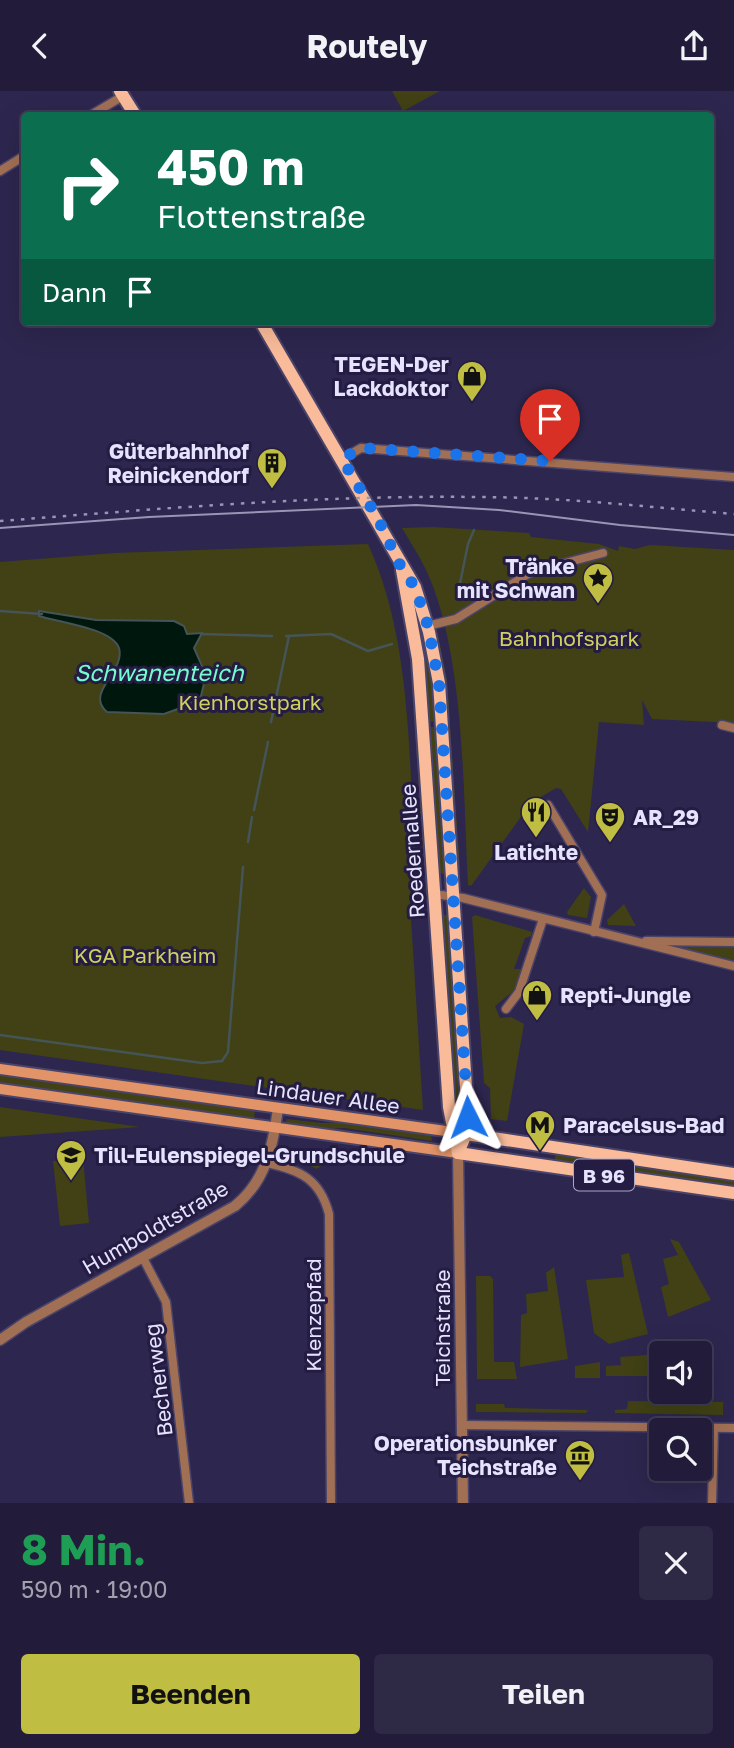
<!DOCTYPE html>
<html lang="de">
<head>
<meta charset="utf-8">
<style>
  body { margin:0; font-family:"Golos Text",sans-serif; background:#2e2945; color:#f1f3f6; height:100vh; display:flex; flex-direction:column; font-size:26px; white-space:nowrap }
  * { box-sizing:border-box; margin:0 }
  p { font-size:23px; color:#a2a1af }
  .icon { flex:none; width:38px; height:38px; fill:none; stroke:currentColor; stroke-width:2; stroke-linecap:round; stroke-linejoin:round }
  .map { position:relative; height:1412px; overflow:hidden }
  .drawer { display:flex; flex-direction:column; background:#221c3a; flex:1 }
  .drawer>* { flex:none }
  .top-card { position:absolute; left:21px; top:21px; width:693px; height:214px; border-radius:7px; box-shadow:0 7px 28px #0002,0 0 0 2px #3f3a54; background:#0b6e4f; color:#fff; overflow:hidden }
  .fabs { position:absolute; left:649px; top:1250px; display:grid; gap:14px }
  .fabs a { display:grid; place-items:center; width:63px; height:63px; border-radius:7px; background:#221c3a; box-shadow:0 7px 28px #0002,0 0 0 2px #3f3a54; font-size:35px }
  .pin { position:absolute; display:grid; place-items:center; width:60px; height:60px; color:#fff; margin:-72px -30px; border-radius:50% 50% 50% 0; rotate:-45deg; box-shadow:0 0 7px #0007 }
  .pin .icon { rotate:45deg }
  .me { position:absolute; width:77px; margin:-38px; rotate:357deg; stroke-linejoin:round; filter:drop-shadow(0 0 5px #0008) }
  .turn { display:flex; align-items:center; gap:24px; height:147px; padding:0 21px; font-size:32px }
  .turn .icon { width:91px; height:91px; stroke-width:2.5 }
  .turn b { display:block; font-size:49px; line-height:60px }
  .then { display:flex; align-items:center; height:66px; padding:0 21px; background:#0003; gap:14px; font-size:26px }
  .round { display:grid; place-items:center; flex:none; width:74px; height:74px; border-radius:7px; background:#2e2945 }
  .overview { display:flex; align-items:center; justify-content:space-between; height:119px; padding:0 21px }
  h1 { font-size:42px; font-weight:700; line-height:52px; color:#1e9e55 }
  .primary-button { display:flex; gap:14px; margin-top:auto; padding:14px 21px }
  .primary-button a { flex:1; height:80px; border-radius:7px; background:#bfbe42; color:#111; font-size:28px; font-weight:700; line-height:80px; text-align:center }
  .primary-button a+a { background:#2e2945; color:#f1f3f6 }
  header { display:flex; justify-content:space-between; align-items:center; height:91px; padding:0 21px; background:#221c3a; font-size:32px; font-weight:700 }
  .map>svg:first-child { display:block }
  .green { fill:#414115 }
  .water { fill:#00170e; stroke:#455456; stroke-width:2 }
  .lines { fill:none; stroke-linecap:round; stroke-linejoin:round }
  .stream { stroke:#455456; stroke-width:2.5 }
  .minor-casing { stroke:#4a446a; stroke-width:11 }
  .tertiary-casing { stroke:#4a446a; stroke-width:13 }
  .secondary-casing { stroke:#4a446a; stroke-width:14 }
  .primary-casing { stroke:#4a446a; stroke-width:16 }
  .minor { stroke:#a16f54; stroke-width:8 }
  .tertiary { stroke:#a16f54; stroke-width:10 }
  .secondary { stroke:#e29367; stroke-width:10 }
  .primary { stroke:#f9bb9a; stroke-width:12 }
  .tram { stroke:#9995b5; stroke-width:2 }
  .rail { stroke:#9995b5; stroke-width:2.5; stroke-dasharray:3.5 7; stroke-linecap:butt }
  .route { stroke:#1a73e8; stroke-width:12; stroke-dasharray:0 21.6 }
  .labels { text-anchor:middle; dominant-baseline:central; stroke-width:6; stroke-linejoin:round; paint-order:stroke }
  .shield { fill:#241c43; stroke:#aba7c6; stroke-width:2 }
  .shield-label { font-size:19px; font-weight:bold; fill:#e5e3fe }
  .poi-label { font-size:21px; font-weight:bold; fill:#e5e3fe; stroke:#241c43; text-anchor:end }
  .park-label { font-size:21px; fill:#d0d05f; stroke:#241c43 }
  .street-label { font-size:21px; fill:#e5e3fe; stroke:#241c43 }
  .water-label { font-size:23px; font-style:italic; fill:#74fbcf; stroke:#241c43 }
</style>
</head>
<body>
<header><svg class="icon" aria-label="back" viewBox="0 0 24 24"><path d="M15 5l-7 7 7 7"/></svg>Routely<svg class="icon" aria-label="share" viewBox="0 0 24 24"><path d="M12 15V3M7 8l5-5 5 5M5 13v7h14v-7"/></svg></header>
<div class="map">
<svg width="734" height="1412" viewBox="0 0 734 1412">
  <rect width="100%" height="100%" fill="#2d264e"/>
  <g class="green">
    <polygon points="392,0 440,0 403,20"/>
    <path d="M433,436L529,442L531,446L599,453L618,460L619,455L635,458L650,454L734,459V632L652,628L642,609L644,634L599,631L588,741L561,698L556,697L531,712L471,795L468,794C463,701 465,562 426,479C419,464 410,451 402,437Z"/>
    <path d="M368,453C413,551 408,671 416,777L410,811L423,1019L0,959V471L115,462Z"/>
    <polygon points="420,529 432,588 436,630 428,631 417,530"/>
    <polygon points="437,539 447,589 450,630 447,630 435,541"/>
    <polygon points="447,635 450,635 460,777 457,787"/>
    <polygon points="429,636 436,636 446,784 438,781"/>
    <polygon points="415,637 417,637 426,775 424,775"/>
    <polygon points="584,797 591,806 587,827 568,824 567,821"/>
    <polygon points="624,813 636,835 608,834 607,829"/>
    <polygon points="441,823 449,825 462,1021 457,1020"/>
    <polygon points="475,824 532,841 531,845 525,847 514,878 523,878 516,898 495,915 500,927 511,926 524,933 507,1030 491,1028 490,997 484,992 472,826"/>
    <polygon points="676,853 734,856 734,869 673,856"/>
    <polygon points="0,982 255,1019 254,1029 0,993"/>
    <polygon points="0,1016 140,1036 0,1046"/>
    <polygon points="287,1028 322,1032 345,1031 431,1044 432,1050 344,1037 326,1038 285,1033"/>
    <polygon points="289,1057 336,1064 338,1066 316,1078 304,1070 290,1065"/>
    <polygon points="556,1062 734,1087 734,1098 554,1072"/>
    <polygon points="83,1067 89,1132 60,1135 53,1070"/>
    <polygon points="670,1148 679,1151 711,1209 668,1226 661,1196 669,1193 663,1168 678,1164"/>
    <polygon points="629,1162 648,1243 609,1253 594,1242 586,1189 624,1186 621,1164"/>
    <polygon points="554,1176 568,1268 520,1276 521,1224 527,1222 526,1203 548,1200 546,1182"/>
    <polygon points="476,1185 490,1185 493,1188 494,1271 514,1271 517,1288 477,1288"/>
    <polygon points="648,1264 649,1270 661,1269 661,1285 606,1285 606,1275 621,1274 620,1266"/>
    <polygon points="600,1271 600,1287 575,1287 575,1275"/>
    <polygon points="628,1310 723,1311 723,1324 615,1322 615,1319 627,1318"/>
    <polygon points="476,1313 504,1313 505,1317 588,1319 586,1322 476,1321"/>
  </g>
  <path class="water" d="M39,520L96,529L174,530L184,535L187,543L202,542L194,557L206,584L201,605L186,615L164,623L107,621C84,602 126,580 119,557C112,537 57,531 39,525Z"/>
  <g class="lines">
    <g class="stream">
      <polyline points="457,507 468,453 474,439"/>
      <polyline points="0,520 42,523"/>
      <polyline points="201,543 272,545"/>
      <polyline points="286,545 331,543 368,560 392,553"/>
      <polyline points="271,631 289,545"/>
      <polyline points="254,719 268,651"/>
      <polyline points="248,751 252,726"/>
      <polyline points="0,944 202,972 222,970 228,961 243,776"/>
    </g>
    <g class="minor-casing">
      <g id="minor">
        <polyline points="91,24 123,5"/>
        <polyline points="0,80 24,65"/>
        <polyline points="342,368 361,357 734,386"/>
        <polyline points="427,535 456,528 531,481 603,462"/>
        <polyline points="722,634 734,637"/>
        <polyline points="548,714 602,804 594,841"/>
        <polyline points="434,803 463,807 734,875"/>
        <polyline points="646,850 734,851"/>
        <polyline points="506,918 519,901 543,828"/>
        <path d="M267,1072C300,1079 320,1088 329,1123L331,1412"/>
        <polyline points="143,1167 166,1211 189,1412"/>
        <polyline points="462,1334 734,1337"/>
        <polyline points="712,1412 714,1337"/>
      </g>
    </g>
    <g class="tertiary-casing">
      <g id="tertiary">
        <polyline points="458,1062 463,1412"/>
        <path d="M0,1249L26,1231L235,1115C266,1090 273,1055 278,1017"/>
      </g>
    </g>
    <g class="secondary-casing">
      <g id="secondary">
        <polyline points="0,978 460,1042"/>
        <polyline points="0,998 458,1062"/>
      </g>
    </g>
    <g class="primary-casing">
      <g id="primary">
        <polyline points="120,0 135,24"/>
        <polyline points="261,231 415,496 429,541 439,592 468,1026 466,1043 458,1062"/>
        <polyline points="402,479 418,568 449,1016 458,1062"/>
        <polyline points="466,1043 734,1083"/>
        <polyline points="458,1062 734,1102"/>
      </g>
    </g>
    <use href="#minor" class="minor"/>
    <use href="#tertiary" class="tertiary"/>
    <use href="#secondary" class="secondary"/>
    <use href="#primary" class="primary"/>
    <polyline class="tram" points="0,437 149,426 416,414 499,419 620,434 734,444"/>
    <path class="rail" d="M0,430C158,418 317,404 475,406C562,406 648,416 734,423"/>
  </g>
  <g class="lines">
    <polyline class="route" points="468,1026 439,592 428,535 415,496 402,478 377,426 342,368 361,357 550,370"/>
  </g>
  <defs>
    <g id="shop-pin" transform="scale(1.575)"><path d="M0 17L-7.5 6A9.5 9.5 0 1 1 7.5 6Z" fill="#bfbe42" stroke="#241c43"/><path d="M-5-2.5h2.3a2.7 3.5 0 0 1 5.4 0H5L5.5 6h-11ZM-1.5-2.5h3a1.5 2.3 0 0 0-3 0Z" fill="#111"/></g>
    <g id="building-pin" transform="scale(1.575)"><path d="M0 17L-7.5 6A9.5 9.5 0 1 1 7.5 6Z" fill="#bfbe42" stroke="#241c43"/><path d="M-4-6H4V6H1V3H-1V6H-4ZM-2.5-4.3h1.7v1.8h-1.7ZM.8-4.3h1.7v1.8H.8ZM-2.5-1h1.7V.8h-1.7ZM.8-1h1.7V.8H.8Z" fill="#111"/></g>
    <g id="sight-pin" transform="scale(1.575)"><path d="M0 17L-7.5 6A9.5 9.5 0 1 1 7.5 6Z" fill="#bfbe42" stroke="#241c43"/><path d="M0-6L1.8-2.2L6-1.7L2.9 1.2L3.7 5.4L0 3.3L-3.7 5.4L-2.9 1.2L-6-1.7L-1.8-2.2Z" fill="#111"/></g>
    <g id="restaurant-pin" transform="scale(1.575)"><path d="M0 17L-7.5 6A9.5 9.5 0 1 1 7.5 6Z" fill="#bfbe42" stroke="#241c43"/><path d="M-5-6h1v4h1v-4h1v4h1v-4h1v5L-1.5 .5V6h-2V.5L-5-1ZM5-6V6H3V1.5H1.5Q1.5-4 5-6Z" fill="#111"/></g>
    <g id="theatre-pin" transform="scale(1.575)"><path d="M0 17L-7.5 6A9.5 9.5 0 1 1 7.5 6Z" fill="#bfbe42" stroke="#241c43"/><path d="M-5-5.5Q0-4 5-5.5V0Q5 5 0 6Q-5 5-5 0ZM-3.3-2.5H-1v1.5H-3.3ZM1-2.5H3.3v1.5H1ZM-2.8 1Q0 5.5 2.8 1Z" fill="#111"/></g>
    <g id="metro-pin" transform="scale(1.575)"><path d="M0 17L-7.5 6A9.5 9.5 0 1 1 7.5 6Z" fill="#bfbe42" stroke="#241c43"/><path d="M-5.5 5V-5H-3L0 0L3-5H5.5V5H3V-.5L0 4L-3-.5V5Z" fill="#111"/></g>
    <g id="school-pin" transform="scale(1.575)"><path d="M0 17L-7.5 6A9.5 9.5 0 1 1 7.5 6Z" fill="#bfbe42" stroke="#241c43"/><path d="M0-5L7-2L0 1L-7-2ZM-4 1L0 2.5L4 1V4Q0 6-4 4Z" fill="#111"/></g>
    <g id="museum-pin" transform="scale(1.575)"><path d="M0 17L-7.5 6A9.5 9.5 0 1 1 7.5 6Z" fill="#bfbe42" stroke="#241c43"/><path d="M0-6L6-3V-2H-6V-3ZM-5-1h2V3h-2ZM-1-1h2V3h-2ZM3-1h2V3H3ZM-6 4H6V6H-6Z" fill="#111"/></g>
  </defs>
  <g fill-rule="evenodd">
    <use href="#shop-pin" x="472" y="285"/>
    <use href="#building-pin" x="272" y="372"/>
    <use href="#sight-pin" x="598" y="487"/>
    <use href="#restaurant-pin" x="536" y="721"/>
    <use href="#theatre-pin" x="610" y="726"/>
    <use href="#shop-pin" x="537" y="904"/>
    <use href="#metro-pin" x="540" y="1034"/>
    <use href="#school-pin" x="71" y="1064"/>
    <use href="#museum-pin" x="580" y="1364"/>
  </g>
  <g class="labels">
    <rect class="shield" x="574" y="1068.5" width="60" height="31" rx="5"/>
    <g class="shield-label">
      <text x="604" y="1084">B 96</text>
    </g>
    <g class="poi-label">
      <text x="449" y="273">TEGEN-Der<tspan x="449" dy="24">Lackdoktor</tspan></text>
      <text x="249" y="360">Güterbahnhof<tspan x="249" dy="24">Reinickendorf</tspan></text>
      <text x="575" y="475">Tränke<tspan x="575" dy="24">mit Schwan</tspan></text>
      <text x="633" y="726" text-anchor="start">AR_29</text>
      <text x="536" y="761" text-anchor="middle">Latichte</text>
      <text x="560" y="904" text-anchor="start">Repti-Jungle</text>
      <text x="563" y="1034" text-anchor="start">Paracelsus-Bad</text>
      <text x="94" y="1064" text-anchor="start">Till-Eulenspiegel-Grundschule</text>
      <text x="557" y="1352">Operationsbunker<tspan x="557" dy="24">Teichstraße</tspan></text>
    </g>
    <g class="park-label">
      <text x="569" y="547">Bahnhofspark</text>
      <text x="250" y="611">Kienhorstpark</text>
      <text x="145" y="864">KGA Parkheim</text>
    </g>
    <g class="street-label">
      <text transform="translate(412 760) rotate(-94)">Roedernallee</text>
      <text transform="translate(328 1005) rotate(8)">Lindauer Allee</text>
      <text transform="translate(155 1136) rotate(-30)">Humboldtstraße</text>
      <text transform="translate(313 1224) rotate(-90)">Klenzepfad</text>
      <text transform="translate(442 1237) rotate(-90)">Teichstraße</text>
      <text transform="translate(158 1289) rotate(-97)">Becherweg</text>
    </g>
    <g class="water-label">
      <text x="159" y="581">Schwanenteich</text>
    </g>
  </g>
</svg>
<div class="fabs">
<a><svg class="icon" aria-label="sound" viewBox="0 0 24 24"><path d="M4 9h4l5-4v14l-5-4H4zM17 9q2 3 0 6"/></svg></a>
<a><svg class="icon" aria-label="search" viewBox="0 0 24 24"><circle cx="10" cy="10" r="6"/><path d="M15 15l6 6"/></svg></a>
</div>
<div class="pin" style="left:550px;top:370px;background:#d93025"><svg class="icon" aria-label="arrive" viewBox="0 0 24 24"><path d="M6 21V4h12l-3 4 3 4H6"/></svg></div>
<svg class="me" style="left:468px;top:1026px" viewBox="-20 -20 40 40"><path d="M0-17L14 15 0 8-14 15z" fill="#1a73e8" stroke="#fff" stroke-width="4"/></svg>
<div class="top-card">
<div class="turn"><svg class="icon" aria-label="right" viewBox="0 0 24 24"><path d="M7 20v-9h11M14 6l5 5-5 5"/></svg><div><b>450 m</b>Flottenstraße</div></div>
<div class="then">Dann<svg class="icon" aria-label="arrive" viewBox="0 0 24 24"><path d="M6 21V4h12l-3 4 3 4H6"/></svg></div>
</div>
</div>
<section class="drawer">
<div class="overview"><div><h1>8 Min.</h1><p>590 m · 19:00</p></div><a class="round"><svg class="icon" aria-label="close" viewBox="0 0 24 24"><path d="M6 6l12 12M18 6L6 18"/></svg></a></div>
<div class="primary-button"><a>Beenden</a><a>Teilen</a></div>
</section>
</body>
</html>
